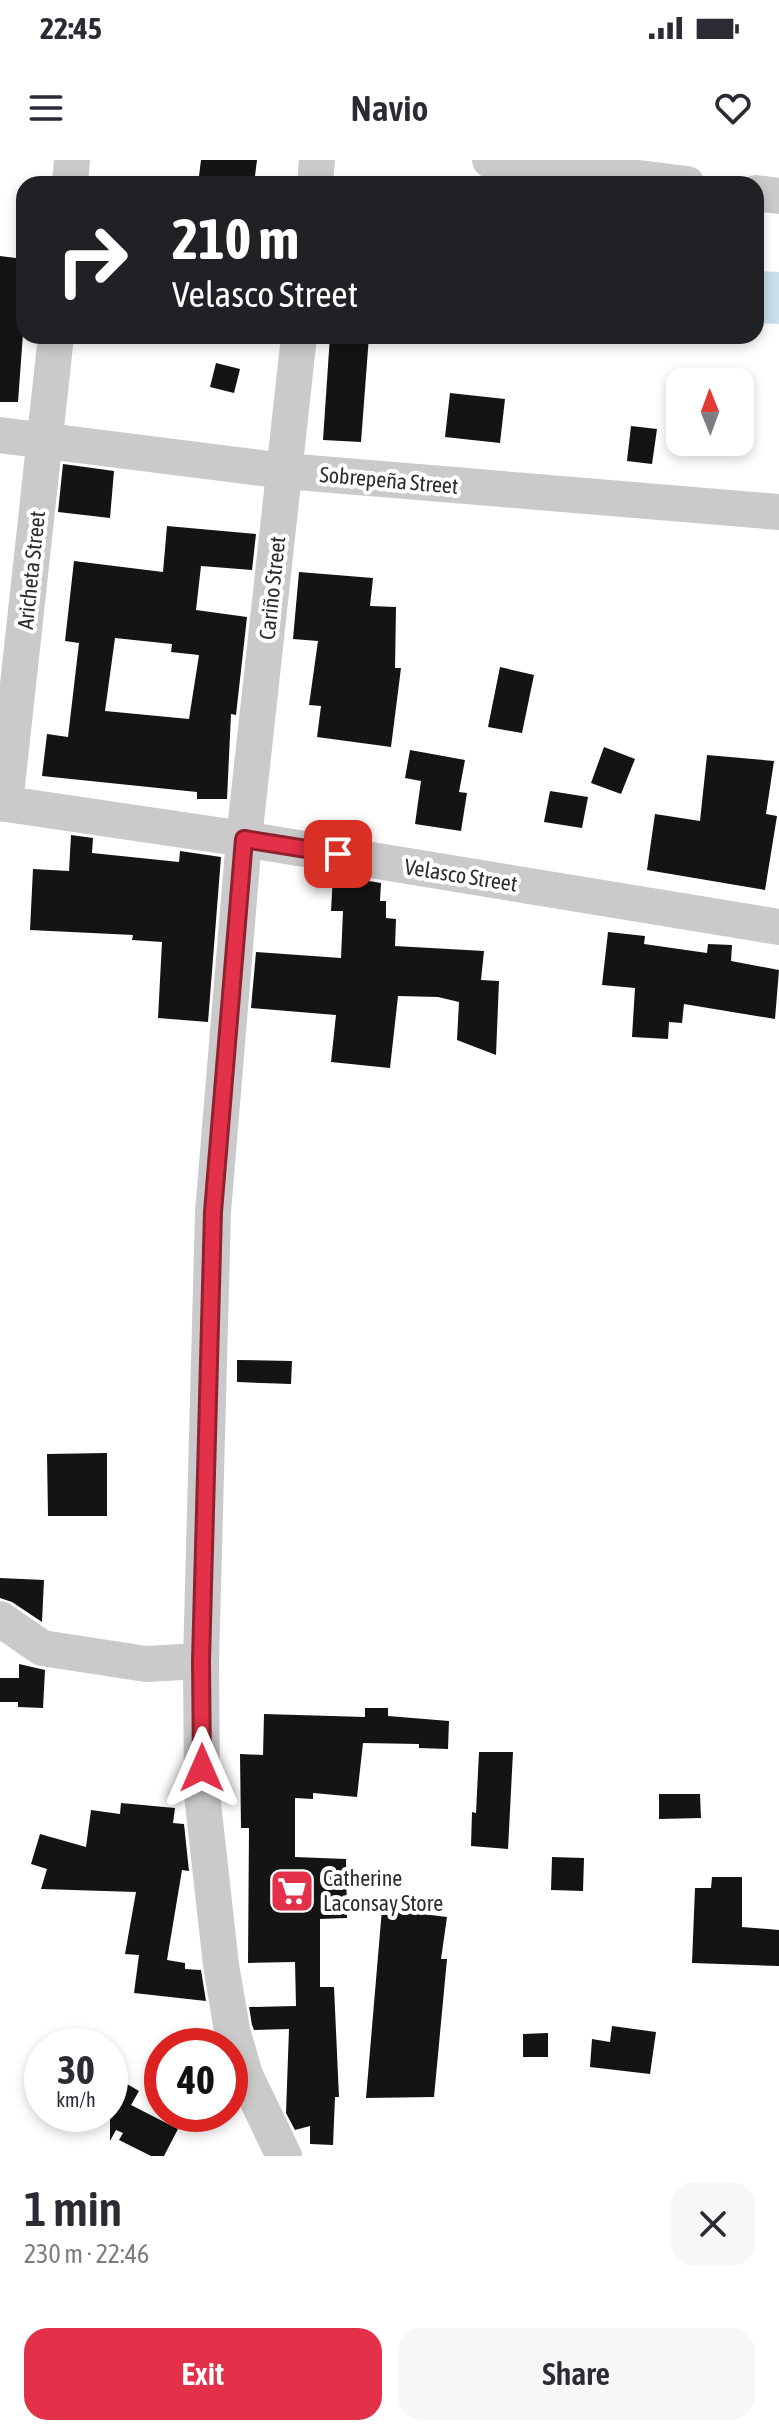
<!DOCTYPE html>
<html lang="en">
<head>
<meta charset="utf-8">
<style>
  body { margin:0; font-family:"Asap Condensed",sans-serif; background:#f7f7f7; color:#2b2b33; height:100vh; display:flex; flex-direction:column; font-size:30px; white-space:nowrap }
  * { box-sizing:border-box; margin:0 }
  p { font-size:26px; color:#7c7c81 }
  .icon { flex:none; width:44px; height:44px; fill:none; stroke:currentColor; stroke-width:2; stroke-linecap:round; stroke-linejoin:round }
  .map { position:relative; height:1996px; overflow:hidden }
  .side { display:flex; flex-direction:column; background:#fff; flex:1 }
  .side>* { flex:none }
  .banner { position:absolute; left:16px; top:16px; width:748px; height:168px; border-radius:24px; box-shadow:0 4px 12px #0003; background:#202124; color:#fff; overflow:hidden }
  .needle { width:52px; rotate:359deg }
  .tools { position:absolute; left:666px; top:208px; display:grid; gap:16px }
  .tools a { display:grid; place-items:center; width:88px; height:88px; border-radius:16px; background:#fff; box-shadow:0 4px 12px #0003; font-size:40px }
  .speed { position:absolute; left:24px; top:1868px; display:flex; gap:16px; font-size:40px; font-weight:700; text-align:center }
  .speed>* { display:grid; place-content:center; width:104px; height:104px; border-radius:50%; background:#fff; box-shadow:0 4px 12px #0003; line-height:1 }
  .speed small { font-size:20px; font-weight:400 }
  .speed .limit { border:12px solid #d22; background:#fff; color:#111 }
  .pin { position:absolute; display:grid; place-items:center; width:68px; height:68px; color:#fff; margin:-34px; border-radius:16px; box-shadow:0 4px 12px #0006 }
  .me { position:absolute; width:88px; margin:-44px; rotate:0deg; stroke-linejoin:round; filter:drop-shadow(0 0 6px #0008) }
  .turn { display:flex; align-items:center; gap:28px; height:168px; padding:0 24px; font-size:36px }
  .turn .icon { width:104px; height:104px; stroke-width:2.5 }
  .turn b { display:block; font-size:56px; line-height:68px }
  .round { display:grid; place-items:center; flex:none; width:84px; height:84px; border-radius:24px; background:#f7f7f7 }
  .head { display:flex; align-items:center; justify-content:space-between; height:136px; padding:0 24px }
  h1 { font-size:48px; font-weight:600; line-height:60px }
  .action { display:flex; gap:16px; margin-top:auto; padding:16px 24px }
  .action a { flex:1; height:92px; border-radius:24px; background:#e23148; color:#fff; font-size:32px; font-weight:600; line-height:92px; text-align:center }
  .action a+a { background:#f7f7f7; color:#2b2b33 }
  .status { display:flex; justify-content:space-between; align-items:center; height:56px; padding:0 40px; background:#fff; direction:ltr }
  .status svg { height:22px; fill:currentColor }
  header { display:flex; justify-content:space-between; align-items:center; height:104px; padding:0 24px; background:#fff; font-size:36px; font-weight:600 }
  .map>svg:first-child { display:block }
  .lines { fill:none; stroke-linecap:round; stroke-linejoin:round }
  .river { stroke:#c7dfea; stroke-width:52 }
  .building { fill:#141414; fill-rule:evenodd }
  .minor { stroke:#cacaca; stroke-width:36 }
  .route-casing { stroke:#93202f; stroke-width:20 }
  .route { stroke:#e23148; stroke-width:14 }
  .labels { text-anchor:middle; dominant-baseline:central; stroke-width:8; stroke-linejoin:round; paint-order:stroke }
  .street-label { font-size:22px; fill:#2d2d2d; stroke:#fff }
  .poi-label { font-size:22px; fill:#2d2d2d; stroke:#fff; text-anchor:start }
</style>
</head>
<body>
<div class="status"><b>22:45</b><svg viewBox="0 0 49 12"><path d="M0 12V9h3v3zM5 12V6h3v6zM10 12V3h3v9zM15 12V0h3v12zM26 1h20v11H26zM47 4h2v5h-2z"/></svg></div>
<header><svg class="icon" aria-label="menu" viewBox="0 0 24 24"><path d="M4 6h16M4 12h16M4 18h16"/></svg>Navio<svg class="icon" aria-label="heart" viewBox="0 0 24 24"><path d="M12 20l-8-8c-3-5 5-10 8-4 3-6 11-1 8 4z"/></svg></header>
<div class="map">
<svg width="779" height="1996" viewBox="0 0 779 1996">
  <rect width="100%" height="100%" fill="#fff"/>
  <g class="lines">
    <polyline class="river" points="756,137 779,138"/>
  </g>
  <g class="building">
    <polygon points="201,0 257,0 254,24 198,24"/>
    <polygon points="0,96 24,99 24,160 18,242 0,242"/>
    <polygon points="330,176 369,176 361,282 323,280"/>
    <polygon points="216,203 240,209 234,233 210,227"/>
    <polygon points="450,233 505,239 500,283 445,277"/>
    <polygon points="631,266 657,269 652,304 627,301"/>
    <polygon points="63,304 114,311 110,358 58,352"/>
    <path d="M167,366L256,374L252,410L201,406L196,450L247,457L236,555L231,554L227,639H197V632L42,616L47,574L68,577L79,483L65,481L74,401L163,412ZM115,478L172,484L171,492L199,495L189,559L105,551Z"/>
    <polygon points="299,412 373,418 370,446 396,447 395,508 401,508 391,587 317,577 321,546 309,545 318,481 293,479"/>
    <polygon points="500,507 534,515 522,573 488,567"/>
    <polygon points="604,587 635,599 621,634 591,623"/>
    <polygon points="410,590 465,600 459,632 467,633 461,671 415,664 421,621 405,618"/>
    <polygon points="707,595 774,601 766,654 777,656 765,730 647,710 655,654 700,661"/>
    <polygon points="550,631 588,637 582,668 544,662"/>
    <polygon points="71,675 93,678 92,693 179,702 180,691 221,697 208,862 158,858 162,782 132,780 133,775 30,770 33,709 69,711"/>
    <polygon points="333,715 381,723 380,741 386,741 386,758 396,759 395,786 484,791 481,820 499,821 496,895 457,880 459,842 438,837 398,836 390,908 331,902 336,855 251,848 256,792 341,798 343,751 331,751"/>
    <polygon points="608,772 645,776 644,784 707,793 708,784 732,785 731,801 779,810 775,859 684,844 682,863 669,862 668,879 632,877 635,828 602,825"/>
    <polygon points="237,1200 292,1201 291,1224 237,1222"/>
    <polygon points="107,1293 107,1356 48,1356 47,1294"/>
    <polygon points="0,1418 44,1420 42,1462 12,1442 0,1438"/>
    <polygon points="19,1504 45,1510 43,1548 18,1547 18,1542 0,1542 0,1518 19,1518"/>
    <polygon points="365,1548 388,1548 388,1556 449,1561 448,1589 419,1588 419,1584 363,1583 357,1637 313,1633 313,1639 295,1638 295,1697 346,1699 347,1758 320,1759 320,1827 334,1827 339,1937 335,1937 333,1985 310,1984 310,1966 295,1970 286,1953 289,1869 254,1870 252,1865 249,1847 296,1846 295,1802 248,1803 249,1668 241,1668 240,1594 263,1595 264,1554 365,1557"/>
    <polygon points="479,1592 513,1592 508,1689 471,1686 472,1652 476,1653"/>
    <polygon points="659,1634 700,1634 701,1658 659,1659"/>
    <polygon points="121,1643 175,1648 173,1663 184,1664 189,1711 182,1710 167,1800 185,1803 185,1809 201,1810 206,1841 134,1833 139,1795 125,1794 136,1732 41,1729 47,1709 31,1704 40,1674 86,1687 91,1650 120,1654"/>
    <polygon points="552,1697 584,1698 583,1731 551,1730"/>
    <polygon points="712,1717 742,1717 742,1767 779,1770 779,1806 692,1803 695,1728 711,1728"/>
    <polygon points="382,1749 447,1757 441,1799 447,1799 434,1937 366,1938"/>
    <polygon points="612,1866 656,1872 650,1914 590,1907 592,1879 610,1882"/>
    <polygon points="548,1873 548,1897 523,1897 523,1874"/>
    <polygon points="110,1914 139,1931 131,1945 178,1969 164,1996 151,1996 119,1980 123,1973 116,1970 110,1981"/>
  </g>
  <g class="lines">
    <g class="minor">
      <polyline points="490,0 687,24"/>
      <polyline points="70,24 72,0"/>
      <polyline points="315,24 317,0"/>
      <polyline points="756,33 779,36"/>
      <polyline points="0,275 285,311 779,352"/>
      <polyline points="0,643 244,679 779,767"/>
      <polyline points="5,644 56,176"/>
      <polyline points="0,1459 42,1488 146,1504 201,1501"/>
      <polyline points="284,1996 245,1915 232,1870 221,1805 202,1634 201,1501 213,1052 244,679 299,176"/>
    </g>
  </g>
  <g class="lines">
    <g class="route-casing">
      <polyline id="route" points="202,1608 201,1501 213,1052 244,679 338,694"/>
    </g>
    <use href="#route" class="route"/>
  </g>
  <defs>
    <g id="supermarket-square" transform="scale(2.3)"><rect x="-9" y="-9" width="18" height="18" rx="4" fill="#e23148" stroke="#fff"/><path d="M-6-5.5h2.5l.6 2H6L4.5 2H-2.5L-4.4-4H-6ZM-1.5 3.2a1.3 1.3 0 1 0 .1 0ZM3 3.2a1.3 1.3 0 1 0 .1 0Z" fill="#fff"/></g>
  </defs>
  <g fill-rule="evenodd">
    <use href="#supermarket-square" x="292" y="1731"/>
  </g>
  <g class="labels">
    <g class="street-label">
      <text transform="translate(389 320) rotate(5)">Sobrepeña Street</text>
      <text transform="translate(31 410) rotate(-84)">Aricheta Street</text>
      <text transform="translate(272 428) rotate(-84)">Cariño Street</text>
      <text transform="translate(461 715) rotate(9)">Velasco Street</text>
    </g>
    <g class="poi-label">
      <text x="323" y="1718">Catherine<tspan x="323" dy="25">Laconsay Store</tspan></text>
    </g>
  </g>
</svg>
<div class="tools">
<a><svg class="needle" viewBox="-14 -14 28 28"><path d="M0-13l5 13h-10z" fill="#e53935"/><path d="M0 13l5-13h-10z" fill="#7c7c81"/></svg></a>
</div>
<div class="speed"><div>30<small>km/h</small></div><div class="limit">40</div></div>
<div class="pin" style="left:338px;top:694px;background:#d93025"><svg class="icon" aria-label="arrive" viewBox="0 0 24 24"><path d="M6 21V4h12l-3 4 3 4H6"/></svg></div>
<svg class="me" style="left:202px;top:1608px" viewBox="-20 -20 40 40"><path d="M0-17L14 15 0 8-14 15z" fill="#e23148" stroke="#fff" stroke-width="4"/></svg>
<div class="banner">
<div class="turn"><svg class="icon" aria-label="right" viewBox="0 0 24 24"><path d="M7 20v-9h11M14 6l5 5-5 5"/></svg><div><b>210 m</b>Velasco Street</div></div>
</div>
</div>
<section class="side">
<div class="head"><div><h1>1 min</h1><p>230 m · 22:46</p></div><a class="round"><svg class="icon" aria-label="close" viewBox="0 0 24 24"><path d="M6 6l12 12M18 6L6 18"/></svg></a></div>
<div class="action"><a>Exit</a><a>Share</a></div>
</section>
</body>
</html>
